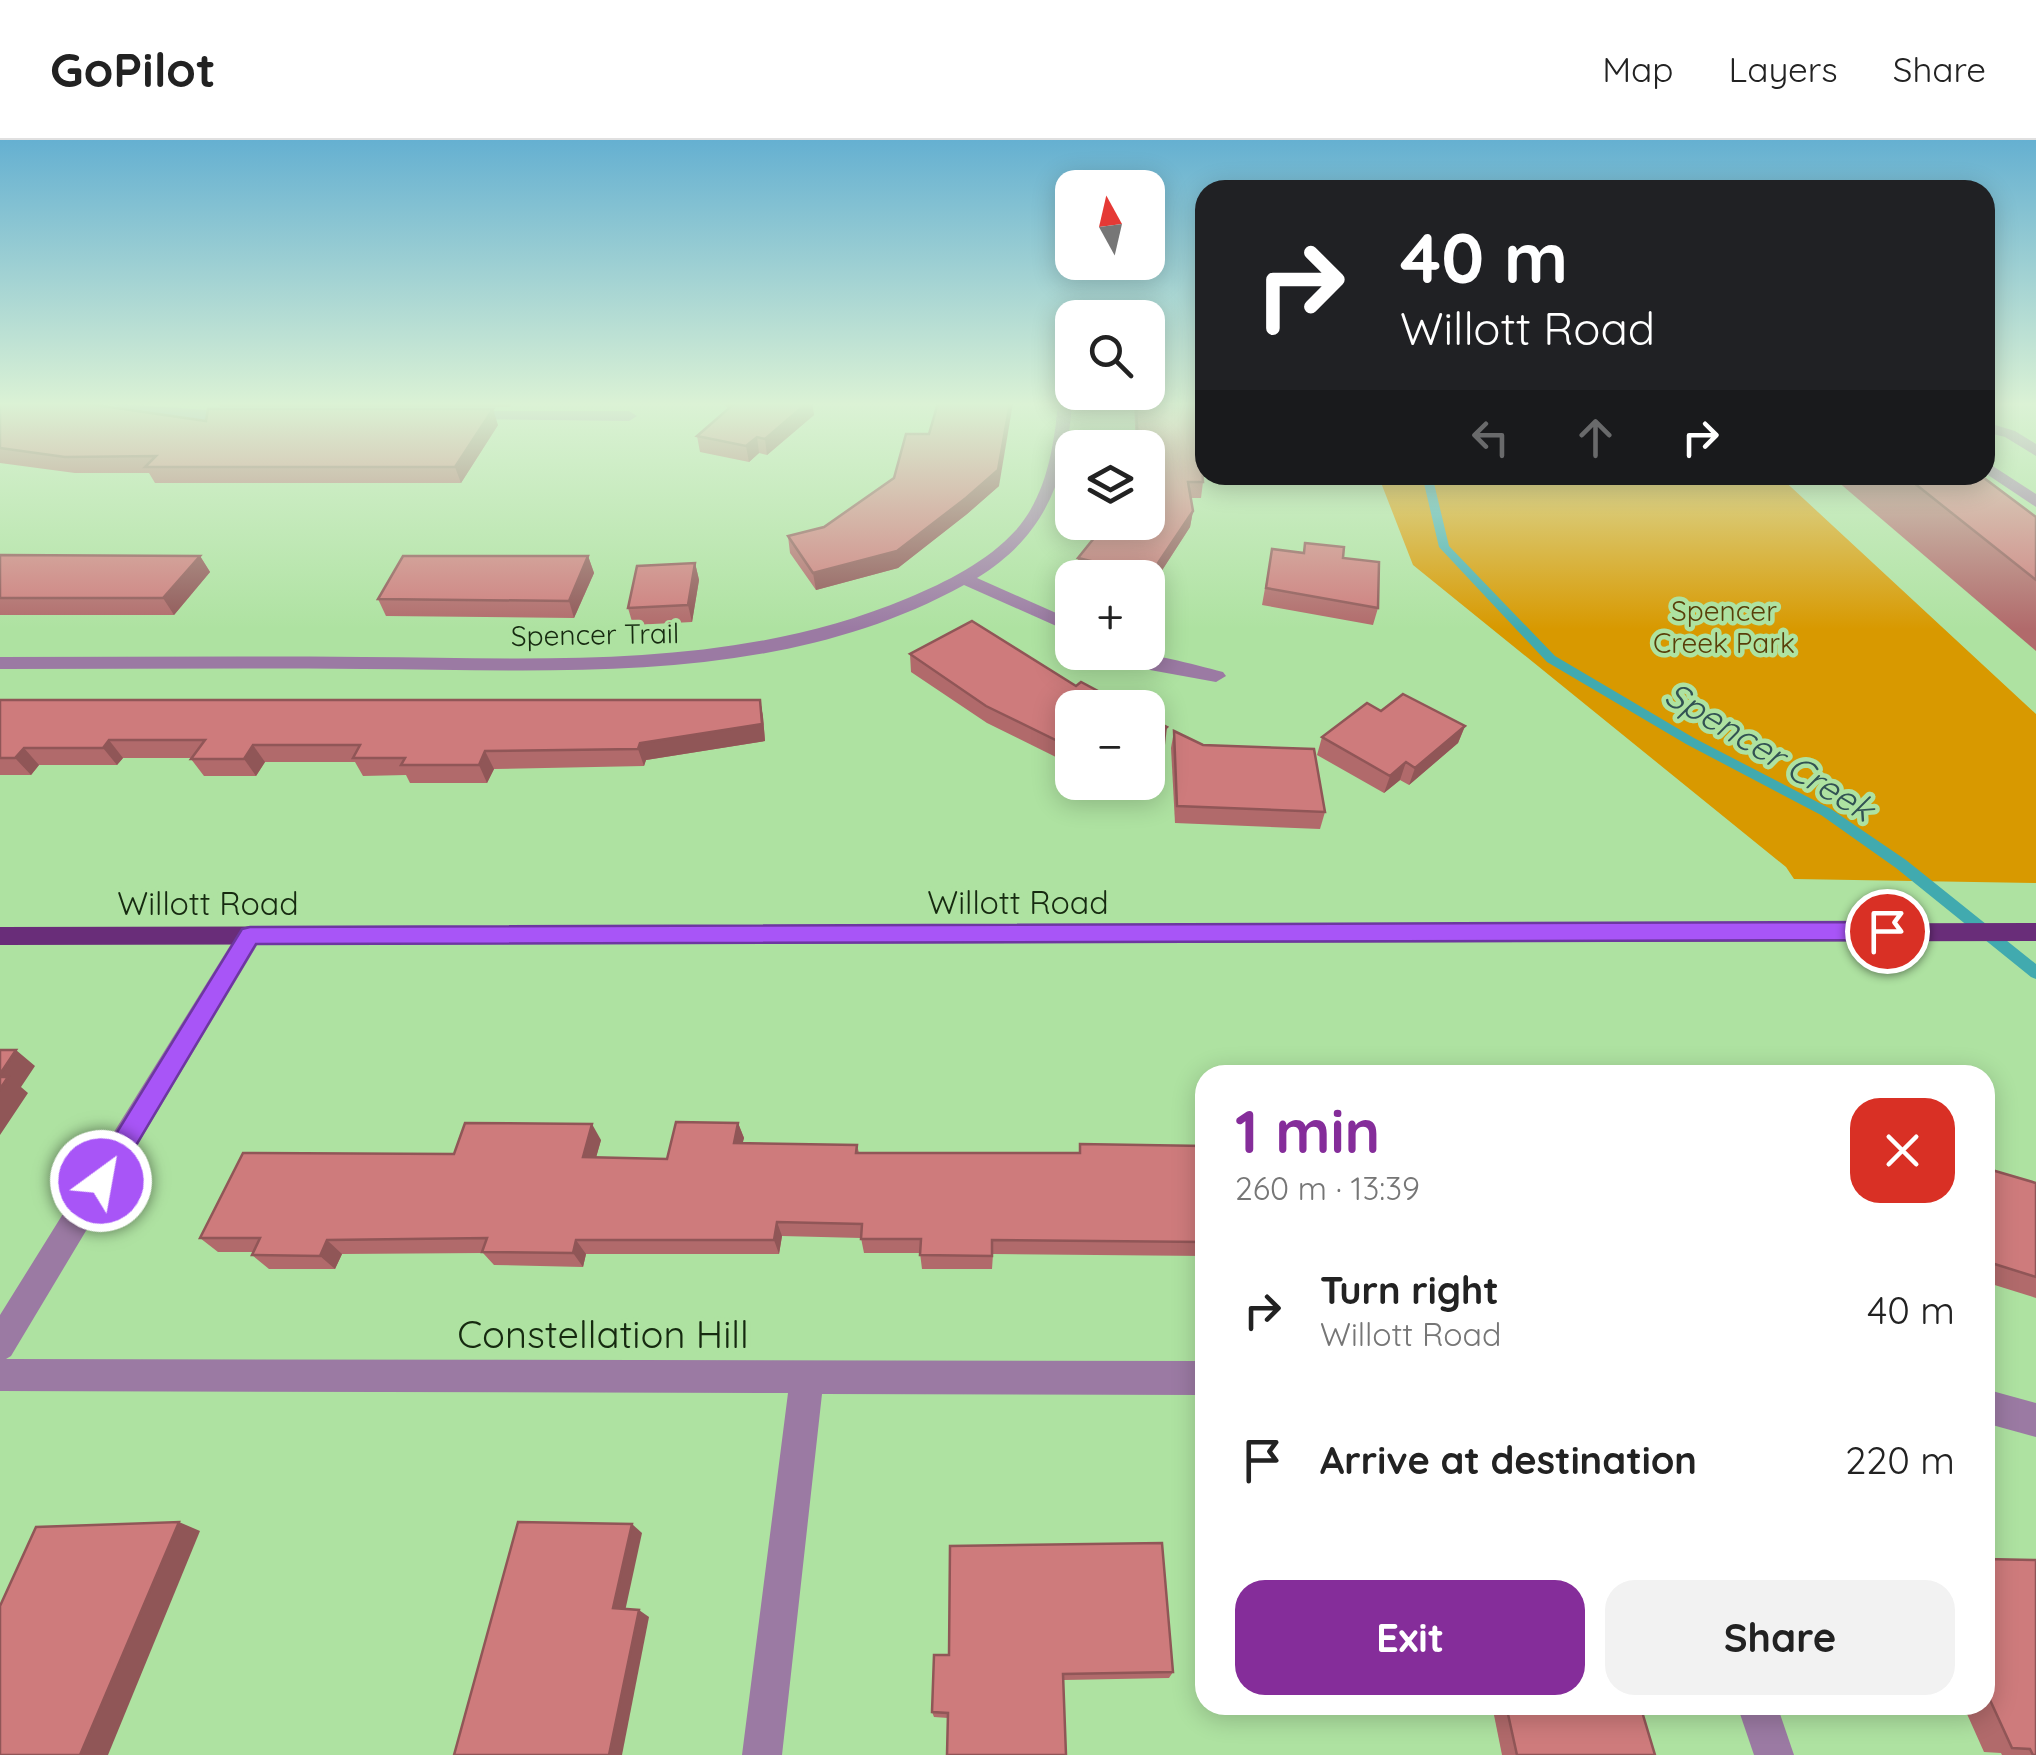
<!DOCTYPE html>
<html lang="en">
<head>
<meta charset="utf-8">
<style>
  body { margin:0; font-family:Quicksand,sans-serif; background:#f2f2f2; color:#222; height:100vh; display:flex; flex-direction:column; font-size:38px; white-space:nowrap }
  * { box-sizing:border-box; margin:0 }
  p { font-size:32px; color:#767676 }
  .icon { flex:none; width:55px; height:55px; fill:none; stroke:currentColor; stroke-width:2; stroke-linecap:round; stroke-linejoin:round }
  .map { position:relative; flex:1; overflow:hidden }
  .details { position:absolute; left:1195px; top:925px; width:800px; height:650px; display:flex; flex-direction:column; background:#fff; border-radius:30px; box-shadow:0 5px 25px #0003 }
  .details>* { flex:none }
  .hud { position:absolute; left:1195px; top:40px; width:800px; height:305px; border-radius:30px; box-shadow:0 5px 25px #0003; background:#202124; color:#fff; overflow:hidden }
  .needle { width:65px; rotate:352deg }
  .tools { position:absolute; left:1055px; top:30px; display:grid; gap:20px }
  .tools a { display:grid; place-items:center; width:110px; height:110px; border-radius:20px; background:#fff; box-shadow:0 5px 25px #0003; font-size:50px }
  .pin { position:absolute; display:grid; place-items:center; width:85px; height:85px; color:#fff; margin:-42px; border:5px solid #fff; border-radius:50%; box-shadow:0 2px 10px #0007 }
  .me { position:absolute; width:110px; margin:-55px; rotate:32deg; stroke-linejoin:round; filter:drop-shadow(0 0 8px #0008) }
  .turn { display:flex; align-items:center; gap:35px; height:210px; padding:0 40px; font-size:45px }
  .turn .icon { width:130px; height:130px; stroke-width:2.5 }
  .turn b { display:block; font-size:70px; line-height:85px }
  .lanes { display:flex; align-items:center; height:95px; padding:0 40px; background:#0003; justify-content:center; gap:50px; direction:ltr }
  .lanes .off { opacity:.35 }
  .round { display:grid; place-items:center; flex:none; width:105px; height:105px; border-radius:30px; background:#f2f2f2 }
  .head { display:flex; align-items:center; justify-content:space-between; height:170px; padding:0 40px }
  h1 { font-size:60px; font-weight:700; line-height:75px; color:#852d9a }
  .button { display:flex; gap:20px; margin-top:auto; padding:20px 40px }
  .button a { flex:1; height:115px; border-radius:30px; background:#852d9a; color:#fff; font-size:40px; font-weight:700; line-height:115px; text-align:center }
  .button a+a { background:#f2f2f2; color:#222 }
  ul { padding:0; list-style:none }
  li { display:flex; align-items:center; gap:30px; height:150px; padding:0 40px }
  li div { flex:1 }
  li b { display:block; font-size:38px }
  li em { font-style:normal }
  header { display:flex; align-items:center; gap:60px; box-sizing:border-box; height:140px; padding:0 50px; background:#fff; border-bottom:2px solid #e0e0e0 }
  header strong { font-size:48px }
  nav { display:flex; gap:55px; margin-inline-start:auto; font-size:35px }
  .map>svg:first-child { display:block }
  .green { fill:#d89900 }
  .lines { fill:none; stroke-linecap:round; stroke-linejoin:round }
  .stream { fill:#41aaaf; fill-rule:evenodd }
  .minor { fill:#9b7aa3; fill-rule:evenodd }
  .major { fill:#692d79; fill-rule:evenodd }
  .wall { fill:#b16a6b }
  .shaded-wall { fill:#905657 }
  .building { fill:#ce7b7c; stroke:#905657; stroke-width:2.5 }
  .route { fill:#a855f7; stroke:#6d37a1; stroke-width:2.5 }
  .labels { text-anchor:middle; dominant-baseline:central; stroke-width:9; stroke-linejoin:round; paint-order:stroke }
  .far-park-label { font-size:28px; fill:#593e08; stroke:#aee2a1 }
  .far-street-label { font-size:28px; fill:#162a10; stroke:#aee2a1 }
  .street-label { font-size:32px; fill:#162a10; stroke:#aee2a1 }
  .water-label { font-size:35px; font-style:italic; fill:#325253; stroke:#aee2a1 }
  .near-street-label { font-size:38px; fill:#162a10; stroke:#aee2a1 }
</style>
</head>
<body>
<header>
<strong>GoPilot</strong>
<nav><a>Map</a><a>Layers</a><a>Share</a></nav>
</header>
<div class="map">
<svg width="2036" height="1615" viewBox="0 0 2036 1615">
  <rect width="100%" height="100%" fill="#aee2a1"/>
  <polygon class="green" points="1378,335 1778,335 2036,574 2036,743 1794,739 1786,727 1413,425"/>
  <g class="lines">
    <polygon class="stream" points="1422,335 1432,335 1449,406 1555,516 1694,598 1831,669 1906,720 2036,824 2036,839 2031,837 1896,728 1821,675 1686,604 1547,522 1439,407"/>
    <g class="minor">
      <polygon points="105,263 239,272 247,277 239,282 154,277"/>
      <path d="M1058,263H1072C1067,339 1044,397 977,438L1072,480V493L964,445C781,546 566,530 364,529C242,528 121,529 0,529V517C121,517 242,516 363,517C547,518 734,531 908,458C946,442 987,422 1016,390C1046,356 1054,308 1058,263Z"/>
      <polygon points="464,271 629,271 637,276 629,281 459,279 459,273"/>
      <polygon points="1985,282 2015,291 2036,304 2036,316 2005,297 1985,292"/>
      <polygon points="1985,321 2036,354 2036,367 1985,333"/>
      <path d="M1119,512C1149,512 1192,524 1223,532L1226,536L1216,542L1150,530Z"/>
      <polygon points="250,786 259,788 262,795 259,802 11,1216 6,1219 1205,1221 1205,1255 822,1254 782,1615 742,1615 788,1253 0,1251 0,1175 241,788"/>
      <polygon points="1985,1249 2036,1263 2036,1297 1985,1283"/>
      <polygon points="1737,1565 1777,1565 1794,1615 1754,1615"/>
    </g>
    <polygon class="major" points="2036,783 2036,801 0,805 0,787"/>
  </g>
  <g class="wall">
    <polygon points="0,263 206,281 498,285 461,343 155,343 149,333 75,333 0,323"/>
    <polygon points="217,263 512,263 510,267 220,267"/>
    <polygon points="723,263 812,263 814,275 767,315 759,313 749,322 700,312 697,296 729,270"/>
    <polygon points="1134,263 1198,263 1203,342 1201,358 1191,358 1193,371 1190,387 1148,452 1148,438 1089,438 1077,435 1078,418 1148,382 1148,308 1136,308"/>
    <polygon points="929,294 999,346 967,374 898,428 816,450 790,413 788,396 824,387 894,338"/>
    <polygon points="1830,335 1980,335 2036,377 2036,511"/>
    <polygon points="1305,403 1343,418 1378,468 1373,485 1262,465 1272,409 1303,413"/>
    <polygon points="0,415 200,416 210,432 174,475 0,475"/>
    <polygon points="588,416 594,433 574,478 386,476 378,459"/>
    <polygon points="695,423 699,440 692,482 633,485 628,468"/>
    <polygon points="910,514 1076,546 1072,568 1072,625 987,583 911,532"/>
    <polygon points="0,560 760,560 763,577 765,601 646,620 644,626 494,629 487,643 410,643 406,635 363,636 355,622 265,622 256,636 204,636 191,619 192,618 123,618 117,625 39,625 31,635 0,635"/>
    <polygon points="1381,571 1465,586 1458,603 1409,645 1400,640 1384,653 1317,615 1322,597"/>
    <polygon points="1174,591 1203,605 1325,672 1320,689 1175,683 1171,608"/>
    <polygon points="738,983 744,998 742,1003 857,1005 859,1013 1079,1013 1080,1004 1205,1006 1205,1116 993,1114 992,1129 922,1129 920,1113 864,1113 861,1098 782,1096 779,1114 586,1114 583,1127 494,1125 483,1113 342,1114 335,1129 269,1129 252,1115 254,1112 218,1112 200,1098 454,1014 601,1000 596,1017 667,1019"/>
    <polygon points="1985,1028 2036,1043 2036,1158 1985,1142"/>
    <polygon points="1985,1419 2036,1615 2002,1615 2001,1613 1984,1612 1963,1565 1985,1565"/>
    <polygon points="934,1515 1173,1532 1169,1538 1064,1540 948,1578 934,1577 932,1572"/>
    <polygon points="1492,1565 1640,1565 1655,1615 1502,1615"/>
  </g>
  <g class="shaded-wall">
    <polygon points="807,263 812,263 814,275 767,315 765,299"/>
    <polygon points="1010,263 1013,263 999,346 967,374 898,428 816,450 813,433"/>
    <polygon points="493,269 498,285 461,343 455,327"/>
    <polygon points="757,297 759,313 749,322 746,306"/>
    <polygon points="1193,371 1190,387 1148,452 1150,435"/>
    <polygon points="200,416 210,432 174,475 163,458"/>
    <polygon points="588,416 594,433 574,478 569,461"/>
    <polygon points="695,423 699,440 692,482 688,465"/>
    <polygon points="760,560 763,577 765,601 646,620 644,626 638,609 640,603"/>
    <polygon points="1465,586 1458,603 1409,645 1415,628"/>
    <polygon points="1167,587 1165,605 1148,620 1148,605"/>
    <polygon points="109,600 123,618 117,625 103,608"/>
    <polygon points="253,605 265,622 256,636 244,619"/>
    <polygon points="24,608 39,625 31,635 15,618"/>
    <polygon points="485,611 494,629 487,643 479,625"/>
    <polygon points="1406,622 1400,640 1384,653 1390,636"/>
    <polygon points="16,910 35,926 21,947 28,953 0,995 0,934"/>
    <polygon points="738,983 744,998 739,1018 734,1003"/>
    <polygon points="592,984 601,1000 592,1032 583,1017"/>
    <polygon points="777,1082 782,1096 779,1114 774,1100"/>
    <polygon points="327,1100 342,1114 335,1129 320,1116"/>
    <polygon points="576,1100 586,1114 583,1127 573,1113"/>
    <polygon points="179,1382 200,1391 108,1615 80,1615"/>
    <polygon points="632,1384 642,1393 624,1476 613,1468"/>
    <polygon points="639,1470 649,1477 622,1615 609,1615"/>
  </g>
  <g class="building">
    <polygon points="0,263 82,263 206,281 208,269 493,269 455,327 145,327 156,316 65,317 0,308"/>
    <polygon points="735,263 807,263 765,299 757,297 746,306 697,296"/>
    <polygon points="938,263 1010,263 998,330 966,358 897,411 813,433 788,396 824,387 894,338 906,294 929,294"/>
    <polygon points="1136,263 1198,263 1203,342 1188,342 1193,371 1150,435 1078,418 1107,382 1148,382 1148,308 1138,308"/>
    <polygon points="1904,335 1980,335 2036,377 2036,440"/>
    <polygon points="1305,403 1344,407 1343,418 1379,422 1378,468 1266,448 1272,409 1304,413"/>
    <polygon points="0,415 200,416 163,458 0,458"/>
    <polygon points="403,416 588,416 569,461 378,459"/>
    <polygon points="695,423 688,465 628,468 637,426"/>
    <polygon points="972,481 1076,546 1081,542 1130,568 1072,568 1072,608 986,566 910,514"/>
    <polygon points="1403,554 1465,586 1415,628 1406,622 1390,636 1322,597 1367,563 1381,571"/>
    <polygon points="0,560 760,560 762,584 640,603 638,609 485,611 479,625 401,625 405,618 353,618 360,605 253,605 244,619 191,619 205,600 109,600 103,608 24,608 15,618 0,618"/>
    <polygon points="1148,577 1167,587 1148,605"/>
    <polygon points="1174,591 1203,605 1314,609 1325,672 1177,666"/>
    <polygon points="0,910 16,910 0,934"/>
    <polygon points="0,937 8,937 0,949"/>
    <polygon points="676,982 738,983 734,1003 857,1005 856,1013 1080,1013 1080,1004 1205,1006 1205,1102 992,1100 992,1116 920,1115 921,1099 861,1099 862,1084 777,1082 774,1100 576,1100 573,1113 482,1112 487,1098 327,1100 320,1116 252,1115 260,1098 200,1098 243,1013 454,1014 465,983 592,984 583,1017 667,1019"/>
    <polygon points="1985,1028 2036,1043 2036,1137 1985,1121"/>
    <polygon points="179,1382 80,1615 0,1615 0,1466 36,1387"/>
    <polygon points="518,1382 632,1384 613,1468 639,1470 609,1615 454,1615"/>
    <polygon points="1162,1403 1173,1532 1063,1534 1066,1615 947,1615 948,1573 932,1572 934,1515 949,1515 950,1406"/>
    <polygon points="1985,1419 2036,1420 2036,1615 2033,1615 2030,1609 2012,1608 1985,1549"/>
    <polygon points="1506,1565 1640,1565 1655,1615 1517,1615"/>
  </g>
  <linearGradient id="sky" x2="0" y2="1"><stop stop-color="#65b0d1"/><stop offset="0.54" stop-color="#dbf2d5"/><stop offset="1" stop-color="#dbf2d5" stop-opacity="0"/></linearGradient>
  <rect width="2036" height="489" fill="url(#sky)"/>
  <polygon class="route" points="1887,782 1898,791 1887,800 256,804 110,1049 101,1053 91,1049 87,1041 242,789 250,787"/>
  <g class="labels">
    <g class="far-park-label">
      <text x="1724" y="470">Spencer<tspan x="1724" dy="32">Creek Park</tspan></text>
    </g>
    <g class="far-street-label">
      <text transform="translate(595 494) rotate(-1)">Spencer Trail</text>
    </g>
    <g class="street-label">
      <text x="1018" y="762">Willott Road</text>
      <text x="208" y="763">Willott Road</text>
    </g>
    <g class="water-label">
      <text transform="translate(1770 611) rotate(31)">Spencer Creek</text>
    </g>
    <g class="near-street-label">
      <text x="603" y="1194">Constellation Hill</text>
    </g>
  </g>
</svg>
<div class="tools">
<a><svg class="needle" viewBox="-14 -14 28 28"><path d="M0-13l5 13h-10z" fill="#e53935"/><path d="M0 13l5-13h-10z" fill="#767676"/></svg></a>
<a><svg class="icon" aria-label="search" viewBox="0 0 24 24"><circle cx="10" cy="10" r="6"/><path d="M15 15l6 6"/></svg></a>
<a><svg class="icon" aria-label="layers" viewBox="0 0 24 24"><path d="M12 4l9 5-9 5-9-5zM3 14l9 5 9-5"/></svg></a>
<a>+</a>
<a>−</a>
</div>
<div class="pin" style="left:1887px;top:791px;background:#d93025"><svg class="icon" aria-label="arrive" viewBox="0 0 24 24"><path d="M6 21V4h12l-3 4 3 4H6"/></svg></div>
<svg class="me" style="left:101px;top:1041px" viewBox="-20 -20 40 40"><circle r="17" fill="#a855f7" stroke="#fff" stroke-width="3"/><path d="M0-11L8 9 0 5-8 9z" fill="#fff"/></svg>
<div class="hud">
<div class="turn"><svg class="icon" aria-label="right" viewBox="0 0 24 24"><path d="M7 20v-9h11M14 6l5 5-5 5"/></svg><div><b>40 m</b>Willott Road</div></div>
<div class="lanes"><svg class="icon off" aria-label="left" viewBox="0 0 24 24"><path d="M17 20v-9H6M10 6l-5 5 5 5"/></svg><svg class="icon off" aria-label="ahead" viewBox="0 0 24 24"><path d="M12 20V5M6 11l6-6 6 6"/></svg><svg class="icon" aria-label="right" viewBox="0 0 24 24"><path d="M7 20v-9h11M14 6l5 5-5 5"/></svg></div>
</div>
<section class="details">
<div class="head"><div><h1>1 min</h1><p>260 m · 13:39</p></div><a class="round" style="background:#d93025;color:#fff"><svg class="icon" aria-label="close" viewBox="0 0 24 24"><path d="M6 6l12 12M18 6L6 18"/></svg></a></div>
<ul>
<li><svg class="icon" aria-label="right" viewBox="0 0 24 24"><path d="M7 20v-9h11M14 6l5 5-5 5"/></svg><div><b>Turn right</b><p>Willott Road</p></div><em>40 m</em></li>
<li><svg class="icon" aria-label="arrive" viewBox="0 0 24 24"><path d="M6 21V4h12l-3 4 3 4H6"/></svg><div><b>Arrive at destination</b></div><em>220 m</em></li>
</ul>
<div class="button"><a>Exit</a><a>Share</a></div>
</section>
</div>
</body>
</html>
